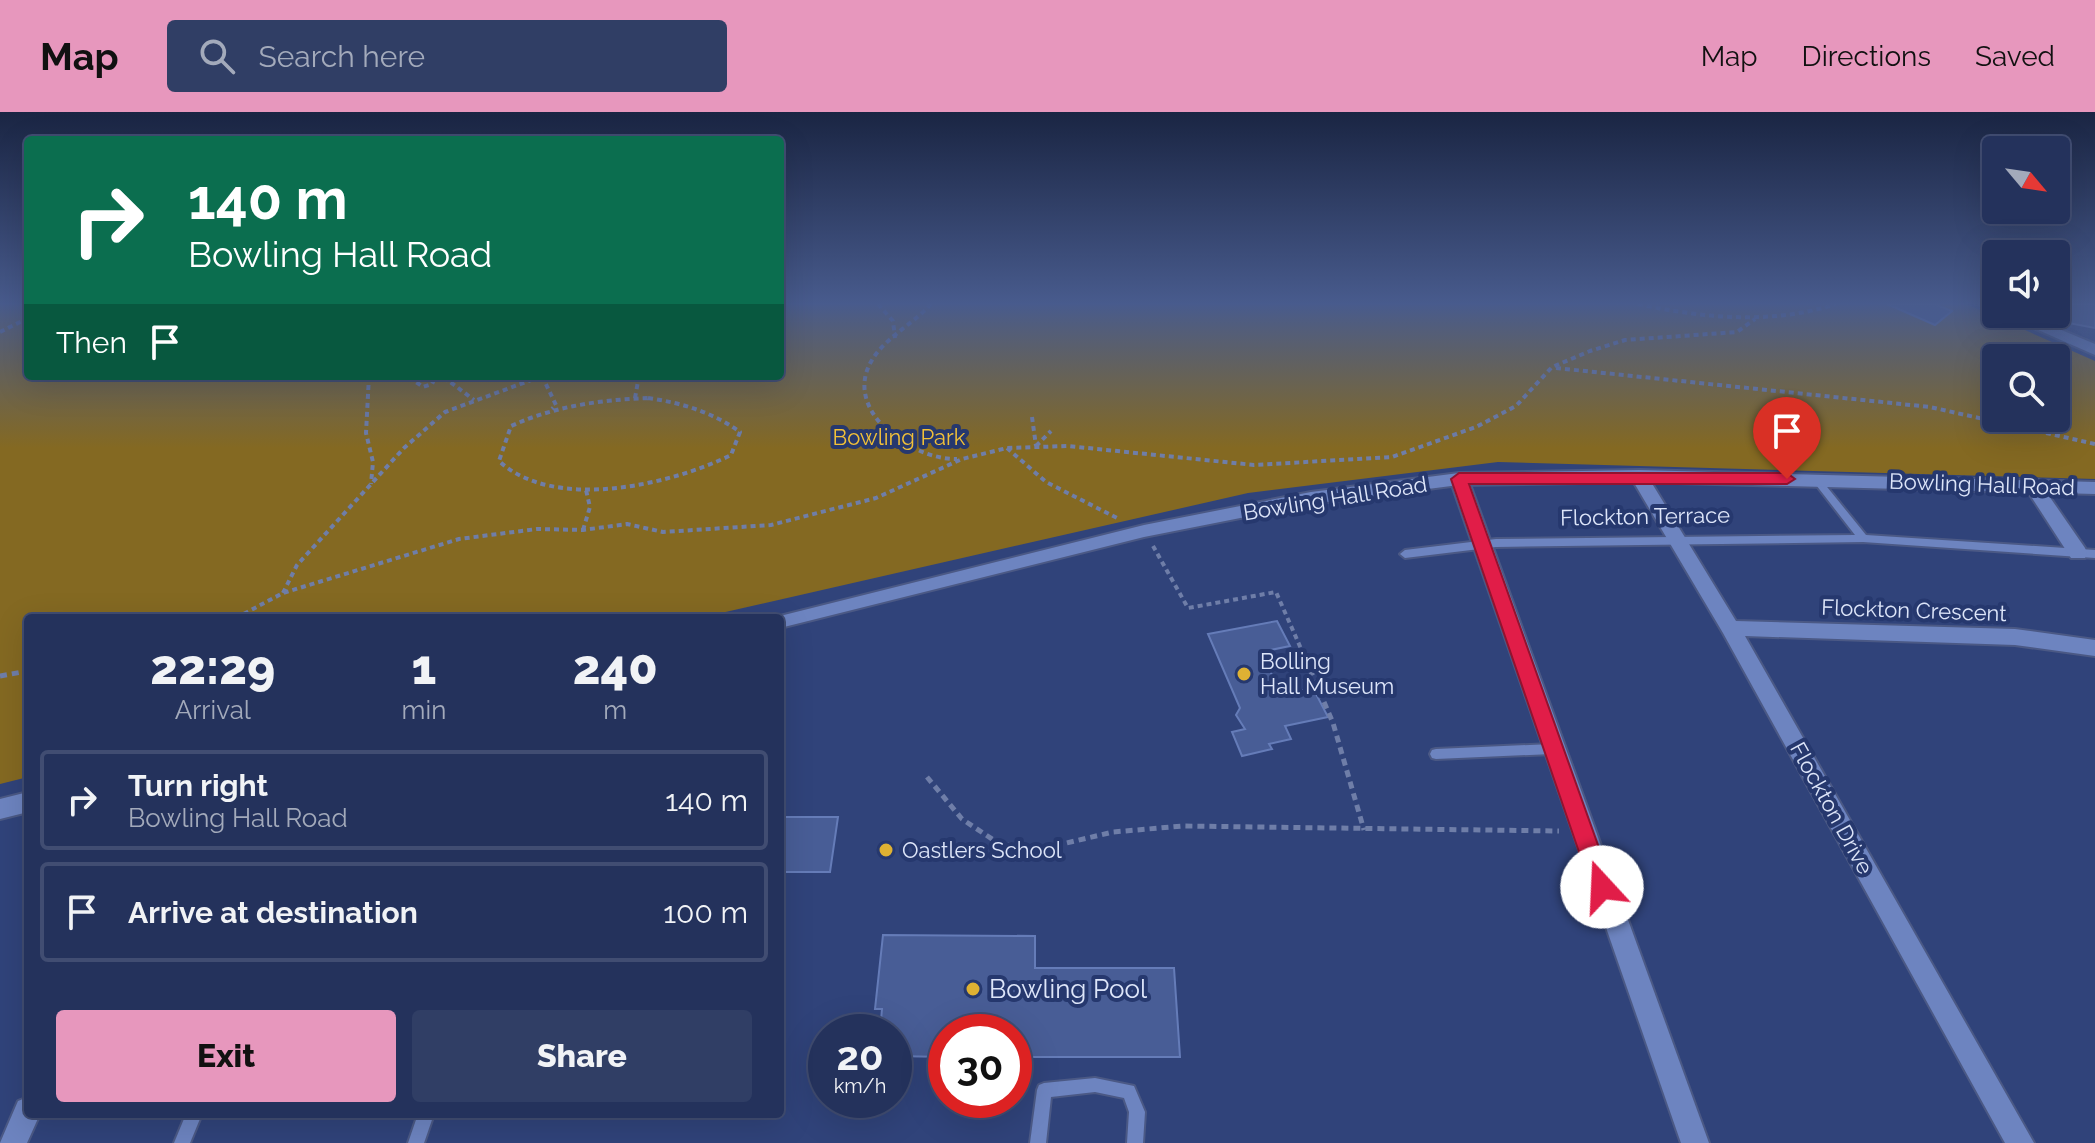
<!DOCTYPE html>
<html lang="en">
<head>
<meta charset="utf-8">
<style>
  body { margin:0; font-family:Raleway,sans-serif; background:#303e65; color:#f1f3f6; height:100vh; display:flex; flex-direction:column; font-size:30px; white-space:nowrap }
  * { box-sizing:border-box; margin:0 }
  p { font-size:26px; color:#a3aabb }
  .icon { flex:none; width:44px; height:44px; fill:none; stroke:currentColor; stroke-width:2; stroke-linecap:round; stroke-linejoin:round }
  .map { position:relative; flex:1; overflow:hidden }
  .details { position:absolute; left:24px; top:502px; width:760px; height:504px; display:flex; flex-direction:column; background:#24325c; border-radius:8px; box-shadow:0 8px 32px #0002,0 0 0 2px #414d72 }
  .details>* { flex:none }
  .hud { position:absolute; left:24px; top:24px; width:760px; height:244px; border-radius:8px; box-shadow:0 8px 32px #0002,0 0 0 2px #414d72; background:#0b6e4f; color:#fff; overflow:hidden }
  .needle { width:52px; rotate:119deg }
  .controls { position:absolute; left:1982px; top:24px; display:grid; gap:16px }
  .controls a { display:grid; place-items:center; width:88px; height:88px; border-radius:8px; background:#24325c; box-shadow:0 8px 32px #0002,0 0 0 2px #414d72; font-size:40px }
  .speed { position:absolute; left:808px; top:902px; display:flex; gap:16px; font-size:40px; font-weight:700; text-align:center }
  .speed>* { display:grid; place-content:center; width:104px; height:104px; border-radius:50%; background:#24325c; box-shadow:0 8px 32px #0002,0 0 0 2px #414d72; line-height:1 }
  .speed small { font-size:20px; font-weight:400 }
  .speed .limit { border:12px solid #d22; background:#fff; color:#111 }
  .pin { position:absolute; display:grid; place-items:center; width:68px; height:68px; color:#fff; margin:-82px -34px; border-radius:50% 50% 50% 0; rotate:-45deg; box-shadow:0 0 8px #0007 }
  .pin .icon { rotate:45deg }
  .me { position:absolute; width:88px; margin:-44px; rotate:340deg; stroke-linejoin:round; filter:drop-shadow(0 0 6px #0008) }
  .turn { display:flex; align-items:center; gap:28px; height:168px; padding:0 32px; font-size:36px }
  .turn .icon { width:104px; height:104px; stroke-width:2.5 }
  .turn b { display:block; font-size:56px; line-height:68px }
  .then { display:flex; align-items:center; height:76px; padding:0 32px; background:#0003; gap:16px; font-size:30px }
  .eta { display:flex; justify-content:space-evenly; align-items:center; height:136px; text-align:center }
  .eta b { font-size:48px; font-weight:800; line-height:56px }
  .action { display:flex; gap:16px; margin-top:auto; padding:16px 32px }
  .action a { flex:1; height:92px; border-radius:8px; background:#e797bd; color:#111; font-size:32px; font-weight:800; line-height:92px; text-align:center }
  .action a+a { background:#303e65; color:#f1f3f6 }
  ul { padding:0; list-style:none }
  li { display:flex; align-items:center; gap:24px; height:100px; margin:0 16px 12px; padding:0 16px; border:4px solid #414d72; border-radius:8px }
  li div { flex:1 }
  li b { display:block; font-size:30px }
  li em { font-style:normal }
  header { display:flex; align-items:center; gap:48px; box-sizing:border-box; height:112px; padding:0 40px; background:#e797bd; color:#111 }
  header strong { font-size:38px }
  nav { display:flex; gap:44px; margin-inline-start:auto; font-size:28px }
  .search { width:560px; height:72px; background:#303e65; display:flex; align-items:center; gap:20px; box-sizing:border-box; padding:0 28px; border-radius:8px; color:#a3aabb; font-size:30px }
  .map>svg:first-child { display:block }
  .green { fill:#846922; fill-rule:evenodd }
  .building { fill:#485d96; stroke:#657cb8; stroke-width:2 }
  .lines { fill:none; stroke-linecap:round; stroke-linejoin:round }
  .lane-casing { stroke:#4b5985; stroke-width:4 }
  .street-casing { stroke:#4b5985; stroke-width:4 }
  .secondary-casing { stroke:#4b5985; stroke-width:4 }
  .path-far1 { stroke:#6f7ea8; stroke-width:4; stroke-dasharray:5 4; stroke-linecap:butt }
  .path { stroke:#6f7ea8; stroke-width:5; stroke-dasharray:7 5; stroke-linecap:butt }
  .lane { fill:#6d84c0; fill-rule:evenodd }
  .street { fill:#6d84c0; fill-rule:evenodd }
  .secondary { fill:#6d84c0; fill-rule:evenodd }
  .route { fill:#e11d48; stroke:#92132f; stroke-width:2 }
  .poi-dot { fill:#deb133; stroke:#26386e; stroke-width:3 }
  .labels { text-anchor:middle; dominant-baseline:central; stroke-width:8; stroke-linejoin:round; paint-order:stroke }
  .park-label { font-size:22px; fill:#f2c138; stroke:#26386e }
  .street-label { font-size:22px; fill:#dde5f9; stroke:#26386e }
  .poi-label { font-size:22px; fill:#dde5f9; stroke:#26386e; text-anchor:start }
  .near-poi-label { font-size:26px; fill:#dde5f9; stroke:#26386e; text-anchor:start }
</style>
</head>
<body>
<header>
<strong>Map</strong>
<div class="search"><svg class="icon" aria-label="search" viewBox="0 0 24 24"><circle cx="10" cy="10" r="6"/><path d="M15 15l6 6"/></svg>Search here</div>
<nav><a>Map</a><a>Directions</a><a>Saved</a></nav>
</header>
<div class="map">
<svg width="2095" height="1031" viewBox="0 0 2095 1031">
  <rect width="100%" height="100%" fill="#30437a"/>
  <path class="green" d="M0,192H28V264H780V192H1966L2095,249V367L1498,350L1248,381L699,506H28V665L0,672ZM1996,246H2056V306H1996Z"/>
  <g class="building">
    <polygon points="1887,192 1935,192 1952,199 1935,213"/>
    <polygon points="2057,192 2095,192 2095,216 2063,210"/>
    <polygon points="1277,509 1290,534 1261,540 1281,582 1313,576 1328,605 1285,614 1291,627 1269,632 1272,637 1242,644 1232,620 1245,617 1236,603 1240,596 1208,522"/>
    <polygon points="780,705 838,705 830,760 780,760"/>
    <polygon points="883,823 1035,824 1035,856 1174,856 1180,945 1014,945 1014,920 946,920 946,945 894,944 894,920 880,920 882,897 875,897"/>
  </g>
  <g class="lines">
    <g class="lane-casing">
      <g id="lane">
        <polygon points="1816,364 1819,365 1866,423 2095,438 2095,446 1863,430 1496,435 1405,446 1400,442 1405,438 1496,427 1855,423 1813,369 1811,367 1813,365"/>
        <polygon points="1552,632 1556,633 1558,637 1556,641 1552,642 1436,647 1432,646 1430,642 1432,638 1436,637"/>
        <polygon points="1095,966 1134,974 1145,1000 1143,1031 1127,1031 1129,1000 1124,986 1095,980 1051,985 1046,1031 1030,1031 1037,978 1039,973 1044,971"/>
        <polygon points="186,1002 202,1002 190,1031 174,1031"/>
        <polygon points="418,1002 434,1002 424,1031 408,1031"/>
      </g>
    </g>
    <g class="street-casing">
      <g id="street">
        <polygon points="1979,192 1996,192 1996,201"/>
        <polygon points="2002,202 2023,202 2095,232 2095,243"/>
        <polygon points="1639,358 1645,360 1736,509 2015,517 2095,528 2095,544 2015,533 1745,524 2034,1031 2005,1031 1723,521 1630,364"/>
        <polygon points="1459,361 1468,367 1709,1031 1681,1031 1450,367"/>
        <polygon points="2032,366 2038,368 2085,436 2087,441 2085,446 2071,446 2023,372"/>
        <polygon points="28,985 28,1002 40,1002 27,1031 0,1031 18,989"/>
      </g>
    </g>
    <g class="secondary-casing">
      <g id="secondary">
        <polygon points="1639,358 2095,370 2095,382 1639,370 1459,373 1311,392 1144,425 780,516 780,506 772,506 1144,413 1311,380 1459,361"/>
        <polygon points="28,680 28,700 0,707 0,687"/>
      </g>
    </g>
    <g class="path-far1">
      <polyline points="878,192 893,209 895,226"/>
      <path d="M931,192C913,212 886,225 872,248C841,299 912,348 957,347"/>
      <path d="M1638,192C1704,206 1771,213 1836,192"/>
      <polyline points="0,220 28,206"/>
      <polyline points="1556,256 1930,295 2095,332"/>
      <polyline points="369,264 366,321 373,350 371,372"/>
      <polyline points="422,264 416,270 423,275 432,272 435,266"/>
      <polyline points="434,264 449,269 474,288"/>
      <polyline points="542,264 556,293 552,297"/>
      <polyline points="635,286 639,264"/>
      <path d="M648,286C682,291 712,300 740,320L731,343C670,373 554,400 499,349L511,314C555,294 600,288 648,286Z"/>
      <polyline points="1032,305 1036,334"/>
      <polyline points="1036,334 1051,319"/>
      <polyline points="1007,336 1046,370 1119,407"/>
      <polyline points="583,418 590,395 586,378"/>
      <polyline points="1153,434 1188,496 1276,480 1306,548"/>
      <polyline points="283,481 297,453 404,336 445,300 542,264"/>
      <polyline points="236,506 283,481 459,427 537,417 583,418 627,412 663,420 771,413 876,386 962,347 1007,336 1068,334 1254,353 1392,345 1476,315 1516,294 1552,255 1590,239 1625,228 1737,220 1755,207"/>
    </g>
    <g class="path">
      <polyline points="1305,546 1333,611 1364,718"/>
      <polyline points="0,564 28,559"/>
      <polyline points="927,665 962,707 998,731 1041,737 1113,720 1183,714 1559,719"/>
    </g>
    <use href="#lane" class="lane"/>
    <use href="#street" class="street"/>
    <use href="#secondary" class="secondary"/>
  </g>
  <linearGradient id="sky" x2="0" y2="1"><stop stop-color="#1a2543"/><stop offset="0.57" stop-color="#485b8d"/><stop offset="1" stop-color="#485b8d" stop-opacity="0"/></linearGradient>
  <rect width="2095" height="336" fill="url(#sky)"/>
  <polygon class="route" points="1459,361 1787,361 1795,367 1787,372 1469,372 1613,775 1610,782 1602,785 1594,782 1591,775 1451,367"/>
  <g class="poi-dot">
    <circle cx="1244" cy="562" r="8"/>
    <circle cx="886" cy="738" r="8"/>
    <circle cx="973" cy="877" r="8"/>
  </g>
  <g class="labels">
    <g class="park-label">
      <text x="899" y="325">Bowling Park</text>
    </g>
    <g class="street-label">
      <text transform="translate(1982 372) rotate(2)">Bowling Hall Road</text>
      <text transform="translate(1335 386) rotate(-9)">Bowling Hall Road</text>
      <text transform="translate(1645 404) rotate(-1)">Flockton Terrace</text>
      <text transform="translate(1914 498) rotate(2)">Flockton Crescent</text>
      <text transform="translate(1832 696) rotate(61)">Flockton Drive</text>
    </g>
    <g class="poi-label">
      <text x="1260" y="549">Bolling<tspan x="1260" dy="25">Hall Museum</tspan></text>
      <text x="902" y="738">Oastlers School</text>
    </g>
    <g class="near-poi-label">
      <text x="989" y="877">Bowling Pool</text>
    </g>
  </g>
</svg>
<div class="controls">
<a><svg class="needle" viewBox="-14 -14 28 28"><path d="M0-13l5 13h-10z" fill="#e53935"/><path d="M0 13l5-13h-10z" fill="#a3aabb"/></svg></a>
<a><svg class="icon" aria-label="sound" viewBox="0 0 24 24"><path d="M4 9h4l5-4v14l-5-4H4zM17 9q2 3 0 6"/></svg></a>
<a><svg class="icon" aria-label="search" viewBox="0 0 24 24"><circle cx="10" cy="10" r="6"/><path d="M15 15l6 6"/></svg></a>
</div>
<div class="speed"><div>20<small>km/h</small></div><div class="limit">30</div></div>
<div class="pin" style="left:1787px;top:367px;background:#d93025"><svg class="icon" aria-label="arrive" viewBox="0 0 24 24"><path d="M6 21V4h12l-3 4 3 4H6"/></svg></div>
<svg class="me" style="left:1602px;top:775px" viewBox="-20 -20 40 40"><circle r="19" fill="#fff"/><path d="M0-13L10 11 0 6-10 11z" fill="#e11d48"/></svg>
<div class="hud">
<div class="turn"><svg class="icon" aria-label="right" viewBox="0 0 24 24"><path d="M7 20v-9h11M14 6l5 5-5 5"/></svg><div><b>140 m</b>Bowling Hall Road</div></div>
<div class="then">Then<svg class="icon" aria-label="arrive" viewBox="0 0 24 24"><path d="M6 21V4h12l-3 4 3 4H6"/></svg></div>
</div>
<section class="details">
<div class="eta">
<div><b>22:29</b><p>Arrival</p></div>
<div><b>1</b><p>min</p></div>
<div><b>240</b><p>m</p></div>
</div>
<ul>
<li><svg class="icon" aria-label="right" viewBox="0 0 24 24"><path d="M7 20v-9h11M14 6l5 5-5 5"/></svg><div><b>Turn right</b><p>Bowling Hall Road</p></div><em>140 m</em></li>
<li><svg class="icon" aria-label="arrive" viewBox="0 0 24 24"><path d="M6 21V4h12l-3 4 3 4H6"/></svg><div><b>Arrive at destination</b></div><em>100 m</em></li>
</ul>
<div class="action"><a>Exit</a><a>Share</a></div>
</section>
</div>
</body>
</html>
